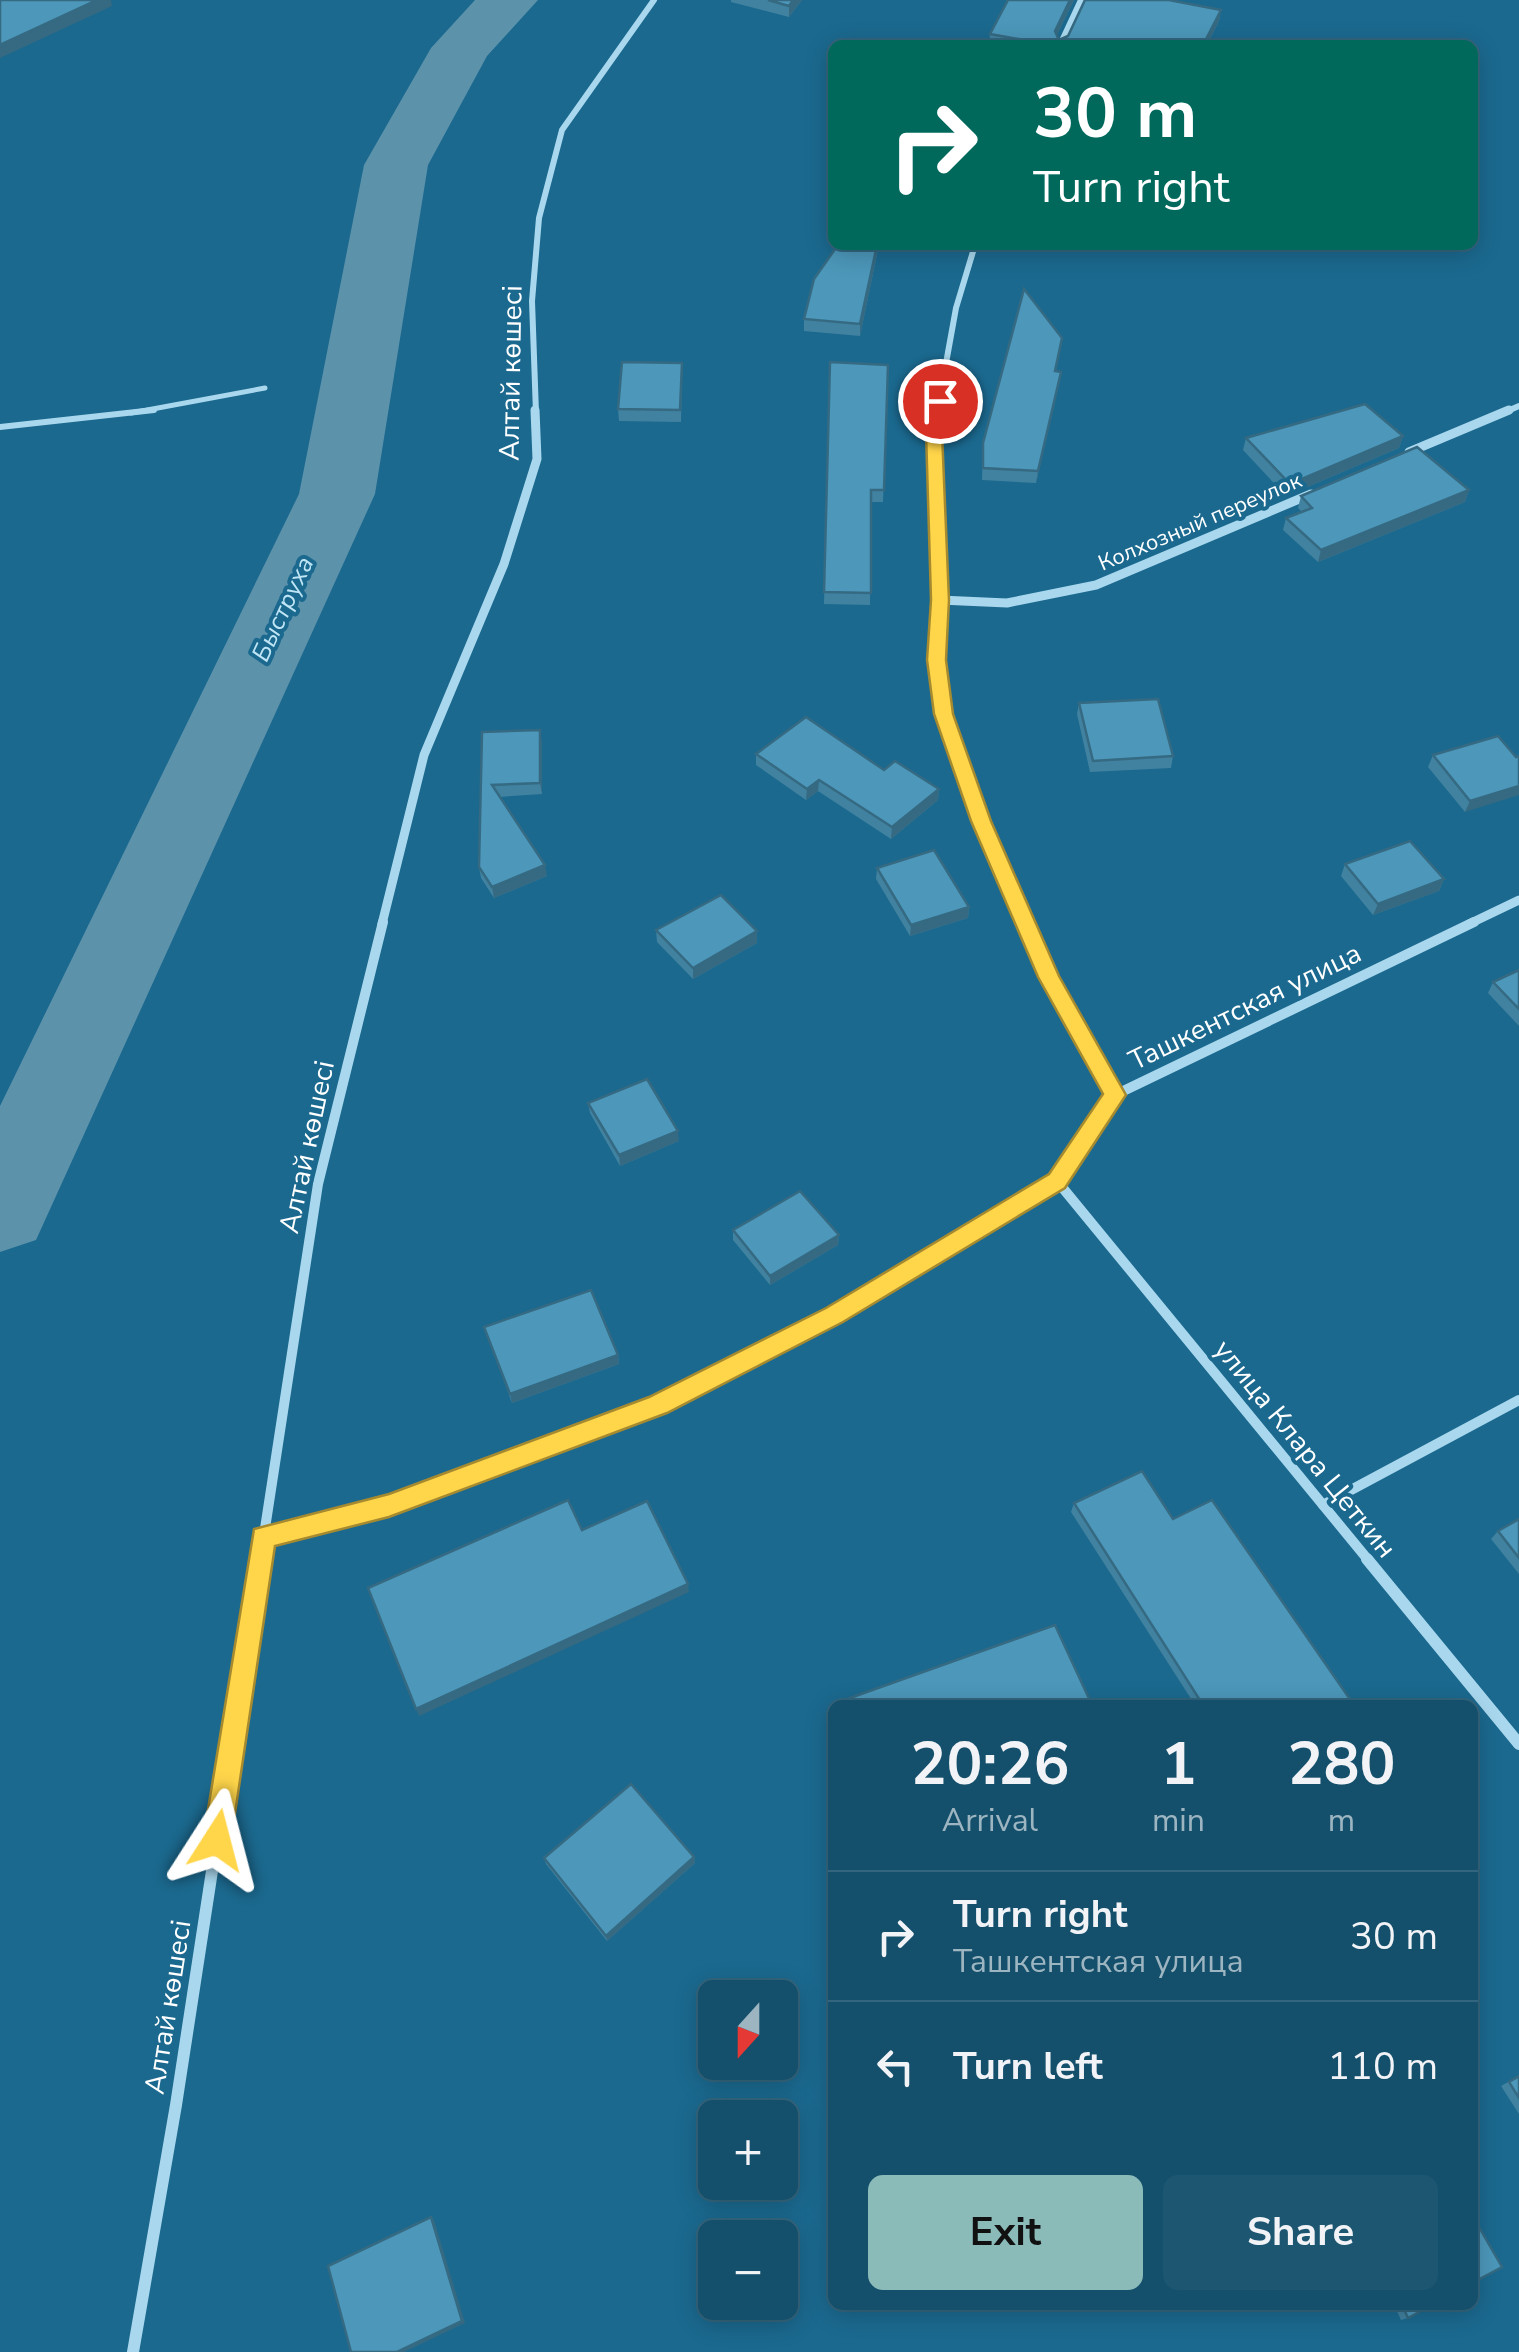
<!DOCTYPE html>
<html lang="en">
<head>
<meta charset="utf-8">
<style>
  body { margin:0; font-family:"Nunito Sans",sans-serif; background:#1d5671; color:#f1f3f6; height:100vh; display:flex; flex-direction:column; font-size:38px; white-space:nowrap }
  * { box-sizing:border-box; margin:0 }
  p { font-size:32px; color:#9db5c1 }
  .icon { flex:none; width:55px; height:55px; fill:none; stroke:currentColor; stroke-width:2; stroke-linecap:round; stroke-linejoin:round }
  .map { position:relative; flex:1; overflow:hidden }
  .sheet { position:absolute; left:828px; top:1700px; width:650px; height:610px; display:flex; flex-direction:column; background:#144f6b; border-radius:15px; box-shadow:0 5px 25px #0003,0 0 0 2px #33667e }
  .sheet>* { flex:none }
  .guide { position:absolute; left:828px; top:40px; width:650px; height:210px; border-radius:15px; box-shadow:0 5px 25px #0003,0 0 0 2px #33667e; background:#00695c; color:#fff; overflow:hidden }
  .needle { width:65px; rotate:201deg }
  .controls { position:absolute; left:698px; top:1980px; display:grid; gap:20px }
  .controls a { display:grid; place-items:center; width:100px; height:100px; border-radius:15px; background:#144f6b; box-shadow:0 5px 25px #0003,0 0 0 2px #33667e; font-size:50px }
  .pin { position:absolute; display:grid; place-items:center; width:85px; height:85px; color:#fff; margin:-42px; border:5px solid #fff; border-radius:50%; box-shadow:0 2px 10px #0007 }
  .me { position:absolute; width:110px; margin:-55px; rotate:9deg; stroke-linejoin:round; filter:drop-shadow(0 0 8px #0008) }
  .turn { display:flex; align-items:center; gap:35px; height:210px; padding:0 40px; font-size:45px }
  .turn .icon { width:130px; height:130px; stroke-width:2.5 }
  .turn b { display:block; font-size:70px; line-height:85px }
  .eta { display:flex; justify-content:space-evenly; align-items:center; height:170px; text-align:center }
  .eta b { font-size:60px; font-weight:700; line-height:70px }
  .primary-button { display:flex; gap:20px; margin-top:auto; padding:20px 40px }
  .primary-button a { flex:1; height:115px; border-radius:15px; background:#8bbbb9; color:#111; font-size:40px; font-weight:700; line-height:115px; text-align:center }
  .primary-button a+a { background:#1d5671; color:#f1f3f6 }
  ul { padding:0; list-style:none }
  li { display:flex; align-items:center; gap:30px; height:130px; padding:0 40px; border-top:2px solid #33667e }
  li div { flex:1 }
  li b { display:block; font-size:38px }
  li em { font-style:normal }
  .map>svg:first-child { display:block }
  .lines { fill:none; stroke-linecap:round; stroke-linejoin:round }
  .river { fill:#5d92ab; fill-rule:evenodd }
  .service-far1 { stroke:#a9d8ee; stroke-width:5 }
  .service { stroke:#a9d8ee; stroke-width:6 }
  .minor-far3 { stroke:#a9d8ee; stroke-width:6 }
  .minor-far2 { stroke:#a9d8ee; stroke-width:9 }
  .minor-far1 { stroke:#a9d8ee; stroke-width:10 }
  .minor { stroke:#a9d8ee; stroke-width:12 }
  .wall { fill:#4182a0 }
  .shaded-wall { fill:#356a82 }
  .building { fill:#4c97ba; stroke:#356a82; stroke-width:2.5 }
  .route { fill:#ffd54a; stroke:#a68a30; stroke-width:2.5 }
  .labels { text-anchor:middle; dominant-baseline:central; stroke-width:8; stroke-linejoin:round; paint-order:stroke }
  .far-street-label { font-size:22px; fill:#fff; stroke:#1b698f }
  .far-water-label { font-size:25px; font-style:italic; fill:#c0e6f6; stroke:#1b698f }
  .street-label { font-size:28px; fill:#fff; stroke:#1b698f }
</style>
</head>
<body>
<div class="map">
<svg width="1519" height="2352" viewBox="0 0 1519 2352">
  <rect width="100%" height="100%" fill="#1b698f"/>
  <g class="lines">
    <polygon class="river" points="475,0 538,0 487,56 428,165 375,494 36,1240 0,1252 0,1106 299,494 364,165 431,48"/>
    <polyline class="service-far1" points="131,413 265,388"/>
    <polyline class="service" points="0,427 154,410"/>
    <g class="minor-far3">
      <polyline points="1060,45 1081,0"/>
      <polyline points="536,413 532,301 539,218 562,130 654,0"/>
      <polyline points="937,413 956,308 975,245"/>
      <polyline points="1503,413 1519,406"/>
    </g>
    <g class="minor-far2">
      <polyline points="938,410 934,432 940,600 936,661 944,714 981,821 1026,924"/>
      <polyline points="1409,452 1509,410"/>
      <polyline points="940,600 1007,603 1096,585 1311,494"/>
      <polyline points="382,924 424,755 504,564 537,459 535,410"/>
      <polyline points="1469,924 1519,900"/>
    </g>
    <g class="minor-far1">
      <polyline points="1025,922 1049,977 1115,1095"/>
      <polyline points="1057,1181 1369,1561"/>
      <polyline points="1323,1505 1519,1400"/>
      <polyline points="263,1537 389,1505 658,1405 835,1315 1057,1181 1115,1095 1474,922"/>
      <polyline points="260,1561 318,1184 383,922"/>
    </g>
    <g class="minor">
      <polyline points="1367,1559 1519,1744"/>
      <polyline points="133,2352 176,2105 260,1559"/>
    </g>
  </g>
  <g class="wall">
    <polygon points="731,0 802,0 789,17 731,2"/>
    <polygon points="1074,0 1057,35 1059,40 1172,1 1221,10 1219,21 1207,45 989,45 990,34"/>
    <polygon points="838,245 879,245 860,336 804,331 804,319"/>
    <polygon points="1062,338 1056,371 1061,372 1059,384 1036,483 982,480 983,443"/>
    <polygon points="830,362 888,365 883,502 871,502 870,605 824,604"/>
    <polygon points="682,363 681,422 619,421 618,409"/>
    <polygon points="1403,436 1399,448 1286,496 1243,450 1246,438"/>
    <polygon points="1469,490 1465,502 1318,562 1283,530 1286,518 1302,512 1298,508 1301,496"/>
    <polygon points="1079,703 1173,756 1171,768 1090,772 1077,714"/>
    <polygon points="482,732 542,741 542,794 499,797 547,876 494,898 481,878 479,867"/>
    <polygon points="756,754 884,770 939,789 938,800 891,839 818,791 806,800 756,765"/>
    <polygon points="1433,755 1516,757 1465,812 1428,767"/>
    <polygon points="1345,864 1444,879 1439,891 1373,915 1341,876"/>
    <polygon points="877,868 969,907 968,918 910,936 876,879"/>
    <polygon points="656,930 757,931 757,943 693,979 657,942"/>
    <polygon points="1519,970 1519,1026 1488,993 1493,982"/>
    <polygon points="588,1103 679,1141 620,1166 590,1113"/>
    <polygon points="733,1230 839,1235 838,1245 770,1285 733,1240"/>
    <polygon points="484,1327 618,1355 619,1364 512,1403"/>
    <polygon points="1074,1503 1173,1519 1354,1705 1195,1705 1071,1512"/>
    <polygon points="1519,1519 1519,1574 1491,1539 1498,1531"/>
    <polygon points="694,1857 695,1863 607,1941 546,1864 544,1858"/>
    <polygon points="1519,2076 1519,2114 1501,2086"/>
    <polygon points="1394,2305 1432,2305 1408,2318 1401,2320"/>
  </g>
  <g class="shaded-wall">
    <polygon points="97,0 111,0 112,6 0,58 0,45"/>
    <polygon points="793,0 802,0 789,17 789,6"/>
    <polygon points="1070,0 1074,0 1053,43 1055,31"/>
    <polygon points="1221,10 1219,21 1207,45 1203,45"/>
    <polygon points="877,245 879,245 860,336 860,324"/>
    <polygon points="1061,372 1059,384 1036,483 1038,471"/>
    <polygon points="1403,436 1399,448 1286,496 1290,484"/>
    <polygon points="1469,490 1465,502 1318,562 1321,550"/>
    <polygon points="540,730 542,741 542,794 540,783"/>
    <polygon points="819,780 818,791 806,800 807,789"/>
    <polygon points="1519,786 1519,795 1465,812 1470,801"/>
    <polygon points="939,789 938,800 891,839 892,827"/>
    <polygon points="545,865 547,876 494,898 492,887"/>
    <polygon points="1444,879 1439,891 1373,915 1378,904"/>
    <polygon points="969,907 968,918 910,936 911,925"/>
    <polygon points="757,931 757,943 693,979 693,968"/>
    <polygon points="678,1131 679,1141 620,1166 619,1155"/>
    <polygon points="839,1235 838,1245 770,1285 770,1276"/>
    <polygon points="618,1355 619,1364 512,1403 510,1394"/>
    <polygon points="688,1584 689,1592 419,1716 416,1709"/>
    <polygon points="694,1857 695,1863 607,1941 606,1936"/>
    <polygon points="431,2217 434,2220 465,2323 404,2352 397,2352"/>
  </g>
  <g class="building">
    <polygon points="0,0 97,0 0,45"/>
    <polygon points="768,0 793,0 789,6"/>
    <polygon points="1008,0 1070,0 1055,31 1059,40 1068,36 1085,0 1169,0 1221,10 1203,45 1052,45 990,34"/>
    <polygon points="838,245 877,245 860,324 804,319 814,279"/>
    <polygon points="1024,289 1062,338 1055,371 1061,372 1038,471 983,468 983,443"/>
    <polygon points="622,362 682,363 680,410 618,409"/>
    <polygon points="830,362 888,365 884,490 871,490 871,593 824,592"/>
    <polygon points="1365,404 1403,436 1290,484 1246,438"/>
    <polygon points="1417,447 1469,490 1321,550 1286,518 1312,508 1301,496"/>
    <polygon points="1158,699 1173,756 1093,761 1079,703"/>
    <polygon points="806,717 884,770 895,761 939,789 892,827 819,780 807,789 756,754"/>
    <polygon points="540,730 540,783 492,785 545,865 492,887 479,867 482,732"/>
    <polygon points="1498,736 1516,757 1519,756 1519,786 1470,801 1433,755"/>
    <polygon points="1410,841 1444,879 1378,904 1345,864"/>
    <polygon points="934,850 969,907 911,925 877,868"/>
    <polygon points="721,895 757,931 693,968 656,930"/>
    <polygon points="1519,970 1519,1009 1493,982"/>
    <polygon points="647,1079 678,1131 619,1155 588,1103"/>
    <polygon points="800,1191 839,1235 770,1276 733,1230"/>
    <polygon points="591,1290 618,1355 510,1394 484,1327"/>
    <polygon points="1142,1471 1173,1519 1212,1500 1354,1705 1203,1705 1074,1503"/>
    <polygon points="568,1500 582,1530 647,1501 688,1584 416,1709 368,1588"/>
    <polygon points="1519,1519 1519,1558 1498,1531"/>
    <polygon points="1055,1625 1092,1705 836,1705 836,1703"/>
    <polygon points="631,1784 694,1857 606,1936 544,1858"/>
    <polygon points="1519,2076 1519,2098 1509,2082"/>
    <polygon points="1472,2215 1502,2267 1472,2283"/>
    <polygon points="431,2217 462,2321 397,2352 351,2352 328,2266"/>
    <polygon points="1402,2305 1432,2305 1408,2318"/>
  </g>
  <polygon class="route" points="940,396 948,401 942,432 949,600 946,660 953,714 991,821 1059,976 1126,1095 1065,1188 843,1322 667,1413 389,1517 275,1546 231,1840 227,1850 217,1854 207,1850 203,1840 254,1529 389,1494 649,1397 826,1308 1049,1174 1103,1094 1038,977 971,821 934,714 927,660 931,600 926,432 931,401"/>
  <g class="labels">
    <g class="far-street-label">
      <text transform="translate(1200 522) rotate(-23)">Колхозный переулок</text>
    </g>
    <g class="far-water-label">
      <text transform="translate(283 609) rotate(-65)">Быструха</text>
    </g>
    <g class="street-label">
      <text transform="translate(511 373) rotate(-89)">Алтай көшесі</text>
      <text transform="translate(1245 1007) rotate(-26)">Ташкентская улица</text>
      <text transform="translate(307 1147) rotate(-78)">Алтай көшесі</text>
      <text transform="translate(1305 1449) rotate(51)">улица Клара Цеткин</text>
      <text transform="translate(168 2007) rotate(-81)">Алтай көшесі</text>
    </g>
  </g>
</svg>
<div class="controls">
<a><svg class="needle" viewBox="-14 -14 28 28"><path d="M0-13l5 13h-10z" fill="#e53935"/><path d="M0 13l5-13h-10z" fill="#9db5c1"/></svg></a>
<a>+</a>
<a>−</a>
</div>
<div class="pin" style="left:940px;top:401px;background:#d93025"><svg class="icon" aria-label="arrive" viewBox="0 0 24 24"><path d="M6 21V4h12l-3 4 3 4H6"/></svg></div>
<svg class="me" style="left:217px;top:1840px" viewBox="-20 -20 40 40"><path d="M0-17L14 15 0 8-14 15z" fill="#ffd54a" stroke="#fff" stroke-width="4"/></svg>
<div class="guide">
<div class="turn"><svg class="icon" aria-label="right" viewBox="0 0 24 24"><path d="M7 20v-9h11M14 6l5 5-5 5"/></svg><div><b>30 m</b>Turn right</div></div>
</div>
<section class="sheet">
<div class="eta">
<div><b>20:26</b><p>Arrival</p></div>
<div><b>1</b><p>min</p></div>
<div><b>280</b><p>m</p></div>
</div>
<ul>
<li><svg class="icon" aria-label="right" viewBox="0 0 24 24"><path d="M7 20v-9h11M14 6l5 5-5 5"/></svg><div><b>Turn right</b><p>Ташкентская улица</p></div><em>30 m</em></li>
<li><svg class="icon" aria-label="left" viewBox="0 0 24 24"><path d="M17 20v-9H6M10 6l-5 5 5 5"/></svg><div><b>Turn left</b></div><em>110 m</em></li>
</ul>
<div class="primary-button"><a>Exit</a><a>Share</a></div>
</section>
</div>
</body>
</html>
